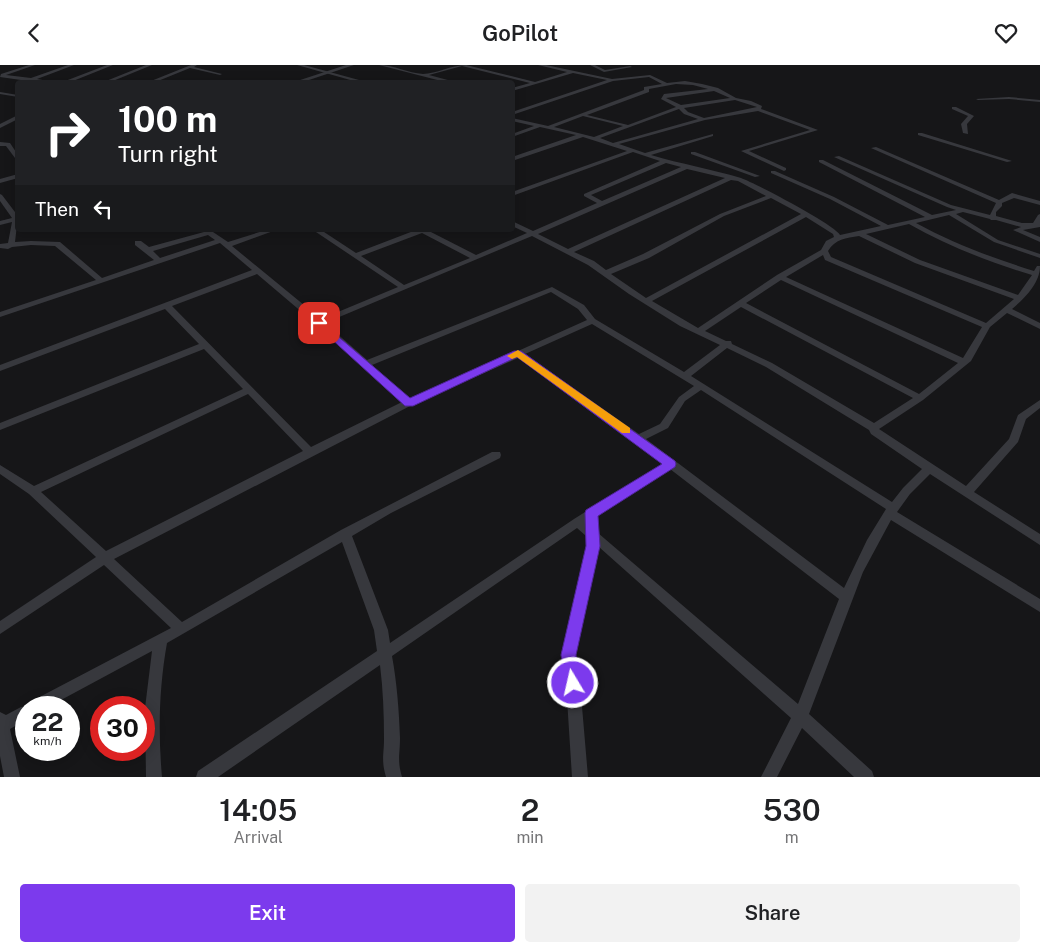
<!DOCTYPE html>
<html lang="en">
<head>
<meta charset="utf-8">
<style>
  body { margin:0; font-family:"Public Sans",sans-serif; background:#f2f2f2; color:#202124; height:100vh; display:flex; flex-direction:column; font-size:19px; white-space:nowrap }
  * { box-sizing:border-box; margin:0 }
  p { font-size:16px; color:#757577 }
  .icon { flex:none; width:28px; height:28px; fill:none; stroke:currentColor; stroke-width:2; stroke-linecap:round; stroke-linejoin:round }
  .map { position:relative; height:712px; overflow:hidden }
  .sheet { display:flex; flex-direction:column; background:#fff; flex:1 }
  .sheet>* { flex:none }
  .hud { position:absolute; left:15px; top:15px; width:500px; height:152px; border-radius:5px; box-shadow:0 2px 12px #0003; background:#202124; color:#fff; overflow:hidden }
  .speed { position:absolute; left:15px; top:631px; display:flex; gap:10px; font-size:25px; font-weight:700; text-align:center }
  .speed>* { display:grid; place-content:center; width:65px; height:65px; border-radius:50%; background:#fff; box-shadow:0 2px 12px #0003; line-height:1 }
  .speed small { font-size:12px; font-weight:400 }
  .speed .limit { border:8px solid #d22; background:#fff; color:#111 }
  .pin { position:absolute; display:grid; place-items:center; width:42px; height:42px; color:#fff; margin:-21px; border-radius:10px; box-shadow:0 2px 8px #0006 }
  .me { position:absolute; width:55px; margin:-28px; rotate:351deg; stroke-linejoin:round; filter:drop-shadow(0 0 4px #0008) }
  .turn { display:flex; align-items:center; gap:18px; height:105px; padding:0 20px; font-size:22px }
  .turn .icon { width:65px; height:65px; stroke-width:2.5 }
  .turn b { display:block; font-size:35px; line-height:42px }
  .then { display:flex; align-items:center; height:48px; padding:0 20px; background:#0003; gap:10px; font-size:19px }
  .eta { display:flex; justify-content:space-evenly; align-items:center; height:85px; text-align:center }
  .eta b { font-size:30px; font-weight:600; line-height:35px }
  .button { display:flex; gap:10px; margin-top:auto; padding:10px 20px }
  .button a { flex:1; height:58px; border-radius:5px; background:#7c3aed; color:#fff; font-size:20px; font-weight:600; line-height:58px; text-align:center }
  .button a+a { background:#f2f2f2; color:#202124 }
  header { display:flex; justify-content:space-between; align-items:center; height:65px; padding:0 20px; background:#fff; font-size:22px; font-weight:600 }
  .map>svg:first-child { display:block }
  .lines { fill:none; stroke-linecap:round; stroke-linejoin:round }
  .minor { fill:#37383d; fill-rule:evenodd }
  .tertiary { fill:#37383d; fill-rule:evenodd }
  .route { fill:#7c3aed; stroke:#51269a }
  .slow { fill:#f59e0b }
</style>
</head>
<body>
<header><svg class="icon" aria-label="back" viewBox="0 0 24 24"><path d="M15 5l-7 7 7 7"/></svg>GoPilot<svg class="icon" aria-label="heart" viewBox="0 0 24 24"><path d="M12 20l-8-8c-3-5 5-10 8-4 3-6 11-1 8 4z"/></svg></header>
<div class="map">
<svg width="1040" height="712" viewBox="0 0 1040 712">
  <rect width="100%" height="100%" fill="#161618"/>
  <g class="lines">
    <g class="minor">
      <polygon points="29,0 35,0 6,10 31,13 68,0 74,0 37,14 59,18 42,18 0,12 1,9"/>
      <polygon points="107,0 113,0 68,18 60,18"/>
      <polygon points="146,0 152,0 108,18 101,18"/>
      <polygon points="191,0 197,0 194,2 222,9 220,10 190,3 153,18 146,18"/>
      <polygon points="297,0 304,0 370,18 361,18"/>
      <path d="M379,0C394,0 408,8 423,9C436,9 451,0 466,0L535,17L567,7L538,0H546L612,14L650,10L667,18L685,16L702,19L718,23L736,33L751,36L762,41L761,44L818,65L749,86L786,103V105L784,106L741,86L810,65L758,46L705,55L619,79L645,88L713,69V71L651,90C681,99 711,104 741,113C755,118 835,160 840,170L881,161L830,134L771,108V106H775L834,132L888,160L925,152L819,97V95H823L932,150L956,145L947,142L834,92L839,91L951,140L990,150L996,138L871,83L876,82L999,135L1012,128L1040,136V140L1014,133L1002,138V141L996,147V151L1022,158H1033L1038,150L1040,149V162L1023,165L1040,172V177L1013,165L1021,162L996,155H991L990,154L963,147L956,149L998,175L1040,189V193L994,177L949,150L916,158C954,179 993,193 1034,206L1037,201H1040C1040,218 1025,233 1012,244L1040,258V264L1007,248L990,262L971,296L923,335L879,364L966,421L1009,374L1018,350L1040,335V343L1026,354L1018,377L974,427L1040,469V480L930,409L910,429L897,447L1040,534V547L891,455L863,507L809,649L872,706L874,712H854L802,663L777,712H761L791,653L599,482L575,590L580,618L588,712H572L566,618L561,590L587,481L586,471L577,463L392,591C397,618 399,646 400,673C400,690 397,695 402,712H386C381,695 384,690 384,674C384,649 383,624 380,600L218,712H196L198,706L377,586L374,565L342,477L167,578C159,623 158,667 162,712H146L145,643L152,586L48,642H26V655L10,664L20,712H4L0,691V647L6,650L21,642L28,641L30,637L171,563L104,500L0,569V556L96,492L29,429L0,409V400L34,421L243,324L204,284L0,365V358L199,279L165,244L0,306V300L252,205L220,178L0,252V247L96,215L55,181L31,180L12,182L8,184L0,183V179L8,178L12,157L0,160V156L12,153L0,136V129L2,130L18,151L15,177L31,176L60,177L102,213L154,195L135,180V176H141L149,182L204,167L202,165H210L228,177L266,165H276L232,181L321,254L398,222L313,165H321L356,188L416,165H427L476,190L527,168L512,161V156L533,166L597,138L584,131V129L660,96L633,87L512,131V127L627,86L583,72L512,96V92L576,70L540,62L512,72V69L534,61L512,56V53L548,61L644,25V22L662,19L649,12L613,16L512,50V47L607,15L573,8L512,26V23L530,18L462,1L429,10L459,18H449ZM676,19L693,20L708,24L664,29L661,34L676,42L628,60L587,50L649,27V24ZM714,26L730,33L681,40L666,33ZM735,35L757,42L704,53L688,47L684,43ZM679,44L684,49L698,54L613,78L600,73ZM583,51L623,61L594,72L554,62ZM666,98L681,102L602,136L591,130ZM687,104L725,113L568,184L538,169ZM731,115L738,116L766,131L720,149L643,189L606,205L594,196L574,187ZM771,133L801,149L646,233L611,209L649,193L724,151ZM806,152L833,169L834,172L826,176L821,185L777,210L698,263L652,236ZM909,159C948,181 989,197 1032,210L1018,230L920,195L866,169ZM422,168L470,193L404,220L361,191ZM208,170L215,175L160,193L153,186ZM532,171L588,200L629,229L680,261L720,280L684,307L595,254L584,240L552,222L367,295L325,258ZM859,171L915,198L1014,234L986,258L831,192L828,186C835,174 846,173 859,171ZM823,190L825,195L982,262L963,293L786,212ZM257,209L310,254L402,337L311,382L172,241ZM781,215L958,298L919,329L746,238ZM551,227L578,244L587,255L518,286H514L513,288L410,334L372,300ZM741,242L913,333L874,358L772,298L732,279L731,276H726L705,266ZM592,259L694,321L679,332L660,359L639,369L525,289ZM727,283L766,302L869,365L871,369L922,404L903,423L892,437L691,311ZM518,293L663,398L574,454L390,578L388,565L352,471L391,448L500,393L501,390L500,387H492L341,465L182,557L114,494L412,340ZM701,325L886,444L867,475L844,523L646,374L668,363L685,336ZM248,329L303,386L106,486L41,427ZM670,404L839,534L798,639L598,468L597,451Z"/>
      <polygon points="590,0 595,0 605,5 630,1 632,2 604,7"/>
      <polygon points="0,27 18,30 18,32 0,29"/>
      <polygon points="1009,32 1040,35 1040,37 1009,34 978,35 976,34"/>
      <polygon points="952,42 956,42 974,51 967,59 968,69 963,68 961,59 968,51 952,44"/>
      <polygon points="16,51 18,51 18,54 0,63 0,59"/>
      <polygon points="918,68 922,68 1012,96 1007,97 918,70"/>
      <polygon points="0,77 10,78 18,90 18,97 6,81 0,81"/>
      <polygon points="691,87 695,87 760,111 755,112 691,89"/>
    </g>
    <g class="tertiary">
      <polygon points="346,0 354,0 300,18 291,18"/>
      <polygon points="18,109 18,113 0,118 0,114"/>
    </g>
  </g>
  <polygon class="route" points="319,255 410,333 514,286 521,286 675,396 676,399 675,402 598,451 600,481 576,590 581,618 579,624 573,626 567,624 561,590 586,481 585,448 586,445 662,399 517,292 413,341 405,341 316,260 314,258"/>
  <polygon class="slow" points="518,285 630,363 630,368 622,368 517,292 512,294 507,291"/>
</svg>
<div class="speed"><div>22<small>km/h</small></div><div class="limit">30</div></div>
<div class="pin" style="left:319px;top:258px;background:#d93025"><svg class="icon" aria-label="arrive" viewBox="0 0 24 24"><path d="M6 21V4h12l-3 4 3 4H6"/></svg></div>
<svg class="me" style="left:573px;top:618px" viewBox="-20 -20 40 40"><circle r="17" fill="#7c3aed" stroke="#fff" stroke-width="3"/><path d="M0-11L8 9 0 5-8 9z" fill="#fff"/></svg>
<div class="hud">
<div class="turn"><svg class="icon" aria-label="right" viewBox="0 0 24 24"><path d="M7 20v-9h11M14 6l5 5-5 5"/></svg><div><b>100 m</b>Turn right</div></div>
<div class="then">Then<svg class="icon" aria-label="left" viewBox="0 0 24 24"><path d="M17 20v-9H6M10 6l-5 5 5 5"/></svg></div>
</div>
</div>
<section class="sheet">
<div class="eta">
<div><b>14:05</b><p>Arrival</p></div>
<div><b>2</b><p>min</p></div>
<div><b>530</b><p>m</p></div>
</div>
<div class="button"><a>Exit</a><a>Share</a></div>
</section>
</body>
</html>
